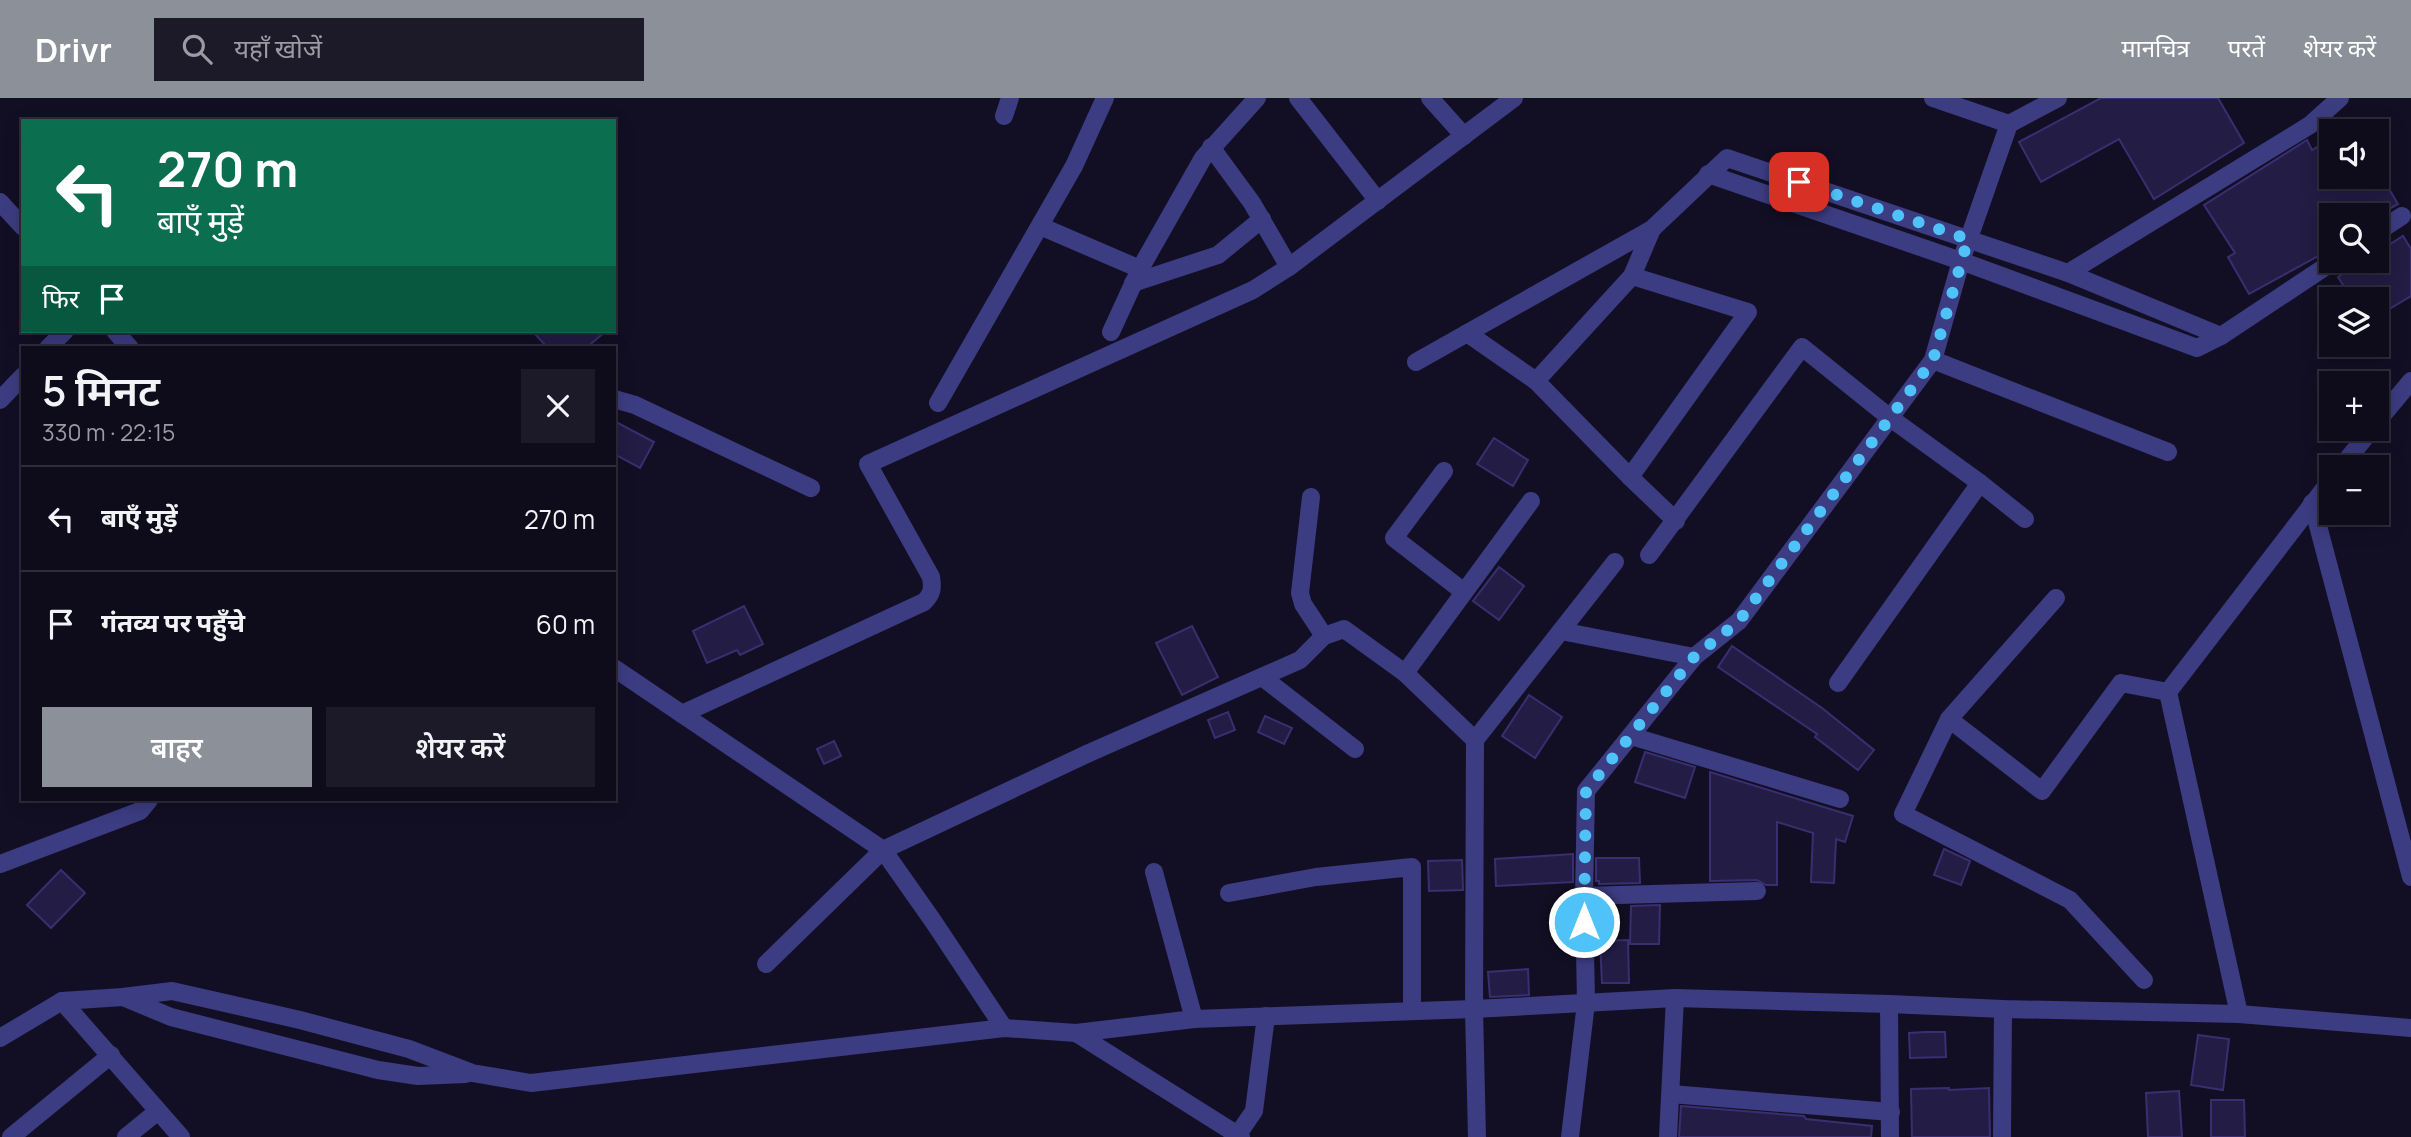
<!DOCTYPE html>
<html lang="hi">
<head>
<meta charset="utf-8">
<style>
  body { margin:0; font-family:Manrope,"Noto Sans Devanagari",sans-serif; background:#1c1928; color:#f1f3f6; height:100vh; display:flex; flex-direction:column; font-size:26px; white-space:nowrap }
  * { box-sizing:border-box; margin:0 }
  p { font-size:23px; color:#9b9ba3 }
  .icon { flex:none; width:38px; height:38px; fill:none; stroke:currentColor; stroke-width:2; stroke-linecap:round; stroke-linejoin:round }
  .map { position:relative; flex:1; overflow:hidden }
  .details { position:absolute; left:21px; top:248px; width:595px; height:455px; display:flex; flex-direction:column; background:#0e0b1b; border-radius:0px; box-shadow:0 4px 18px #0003,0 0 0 2px #2e2b3a }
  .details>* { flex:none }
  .banner { position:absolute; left:21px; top:21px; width:595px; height:214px; border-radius:0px; box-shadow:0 4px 18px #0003,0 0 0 2px #2e2b3a; background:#0b6e4f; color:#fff; overflow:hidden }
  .tools { position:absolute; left:2319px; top:21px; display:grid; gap:14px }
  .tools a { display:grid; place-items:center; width:70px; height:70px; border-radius:0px; background:#0e0b1b; box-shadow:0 4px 18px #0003,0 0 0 2px #2e2b3a; font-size:35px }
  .pin { position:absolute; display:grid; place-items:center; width:60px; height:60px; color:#fff; margin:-30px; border-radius:14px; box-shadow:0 4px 10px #0006 }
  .me { position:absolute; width:77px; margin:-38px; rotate:0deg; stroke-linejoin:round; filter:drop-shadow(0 0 5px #0008) }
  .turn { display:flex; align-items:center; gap:24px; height:147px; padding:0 21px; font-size:32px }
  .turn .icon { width:91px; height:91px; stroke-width:2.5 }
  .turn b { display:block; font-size:49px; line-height:60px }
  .then { display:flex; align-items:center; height:66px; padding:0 21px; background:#0003; gap:14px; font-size:26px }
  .round { display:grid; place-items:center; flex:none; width:74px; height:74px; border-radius:0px; background:#1c1928 }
  .overview { display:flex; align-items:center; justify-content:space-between; height:119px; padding:0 21px }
  h1 { font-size:42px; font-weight:600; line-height:52px }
  .action { display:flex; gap:14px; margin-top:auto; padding:14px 21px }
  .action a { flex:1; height:80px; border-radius:0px; background:#8c9099; color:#fff; font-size:28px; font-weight:600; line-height:80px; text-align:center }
  .action a+a { background:#1c1928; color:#f1f3f6 }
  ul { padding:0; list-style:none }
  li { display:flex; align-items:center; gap:21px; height:105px; padding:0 21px; border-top:2px solid #2e2b3a }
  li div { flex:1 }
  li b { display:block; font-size:26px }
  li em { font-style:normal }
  header { display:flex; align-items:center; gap:42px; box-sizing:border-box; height:98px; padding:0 35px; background:#8c9099; color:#fff }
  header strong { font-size:33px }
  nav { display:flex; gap:38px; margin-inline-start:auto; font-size:24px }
  .search { width:490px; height:63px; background:#1c1928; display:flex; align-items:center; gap:18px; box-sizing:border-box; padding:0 24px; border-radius:0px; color:#9b9ba3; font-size:26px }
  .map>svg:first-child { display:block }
  .building { fill:#231c44; stroke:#392f70; stroke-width:2 }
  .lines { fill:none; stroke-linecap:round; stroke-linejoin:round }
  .minor { stroke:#3c3c82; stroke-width:18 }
  .tertiary { stroke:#3c3c82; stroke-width:18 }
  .route { stroke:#4fc3f7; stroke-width:12; stroke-dasharray:0 21.6 }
</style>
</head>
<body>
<header>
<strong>Drivr</strong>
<div class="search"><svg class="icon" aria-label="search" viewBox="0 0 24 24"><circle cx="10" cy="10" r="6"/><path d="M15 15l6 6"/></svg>यहाँ खोजें</div>
<nav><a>मानचित्र</a><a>परतें</a><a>शेयर करें</a></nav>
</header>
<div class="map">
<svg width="2411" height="1039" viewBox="0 0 2411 1039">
  <rect width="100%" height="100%" fill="#120f24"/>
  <g class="building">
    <polygon points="2101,0 2218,0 2244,45 2154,101 2119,41 2041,84 2019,44"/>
    <polygon points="2331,41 2331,79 2382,79 2398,106 2378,117 2331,117 2331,151 2249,196 2228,159 2235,155 2204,107 2307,42 2312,52"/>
    <polygon points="2403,138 2411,151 2411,198 2376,219 2376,201 2352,201 2338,179 2364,163 2376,163 2376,155"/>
    <polygon points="532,233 606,233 586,250 548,250"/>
    <polygon points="614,323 654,344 640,370 614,356"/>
    <polygon points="1494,340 1528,362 1513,388 1477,366"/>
    <polygon points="1499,469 1524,488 1499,522 1473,503"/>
    <polygon points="744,508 763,546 740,557 737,552 707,565 693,533"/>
    <polygon points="1192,528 1218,579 1182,597 1156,545"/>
    <polygon points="1732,548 1822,610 1874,652 1858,672 1815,639 1817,636 1718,569"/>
    <polygon points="1529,597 1562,619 1535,660 1502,638"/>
    <polygon points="1228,614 1235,632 1215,640 1208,622"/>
    <polygon points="1265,618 1292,630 1284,646 1258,634"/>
    <polygon points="834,643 841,658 824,666 817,651"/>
    <polygon points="1645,654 1695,669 1685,700 1635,684"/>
    <polygon points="1710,674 1853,718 1845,744 1836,741 1834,785 1811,784 1813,735 1777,724 1777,787 1766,787 1757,782 1710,783"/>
    <polygon points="1944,751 1970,763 1961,787 1934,777"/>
    <polygon points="1573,756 1573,784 1496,788 1495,761"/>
    <polygon points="1596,760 1639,760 1640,785 1599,786 1599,783 1596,783"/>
    <polygon points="1462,762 1463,792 1429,793 1428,763"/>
    <polygon points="61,772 85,795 51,830 27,807"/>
    <polygon points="1660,807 1659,846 1630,846 1631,808"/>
    <polygon points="1628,842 1629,885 1602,885 1600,843"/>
    <polygon points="1528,871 1529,897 1490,899 1488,874"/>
    <polygon points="1925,934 1945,934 1946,959 1910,960 1909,935"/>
    <polygon points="2198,937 2229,941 2223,992 2191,987"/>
    <polygon points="1949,990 1949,992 1989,990 1990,1039 1912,1039 1911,991"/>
    <polygon points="2179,993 2182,1039 2148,1039 2146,995"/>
    <polygon points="2211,1002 2244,1002 2245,1039 2211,1039"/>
    <polygon points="1681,1008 1804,1018 1806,1021 1872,1028 1871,1039 1679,1039"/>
  </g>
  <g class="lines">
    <g class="minor">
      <polyline points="1298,0 1378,103"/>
      <polyline points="1430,0 1464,38"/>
      <polyline points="1933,0 2009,26"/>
      <polyline points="1004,18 1010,0"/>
      <polyline points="1211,49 1252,105 1289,169"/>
      <polyline points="1708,76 1961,163 2197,250 2221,238 2334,163"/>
      <polyline points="0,104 23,129"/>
      <polyline points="1040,128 1140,171"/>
      <polyline points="2376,135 2402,118"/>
      <polyline points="2068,175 2310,27 2340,0"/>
      <polyline points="1133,185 1218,157 1262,121"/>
      <polyline points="115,233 130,250"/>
      <polyline points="1111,234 1140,171 1203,60 1257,0"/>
      <polyline points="1467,235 1536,283 1630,379 1748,214 1632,178"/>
      <polyline points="48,250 65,233"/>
      <polyline points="1933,262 2168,354"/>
      <polyline points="1416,264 1652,131 1727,60 2068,175 2221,238"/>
      <polyline points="1536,283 1632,178 1652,131"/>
      <polyline points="614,301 635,307 811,390"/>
      <polyline points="0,302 23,278"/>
      <polyline points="938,305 1074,68 1105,0"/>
      <polyline points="2376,325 2411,283"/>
      <polyline points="2341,369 2372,331"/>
      <polyline points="1444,373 1394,440 1464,494"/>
      <polyline points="1630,379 1676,423"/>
      <polyline points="1311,399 1300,495 1303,506 1324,538"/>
      <polyline points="2312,405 2411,779"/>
      <polyline points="1649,457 1802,249 1889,319 1980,385 2025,421"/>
      <polyline points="2056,500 1949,621 1903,716 2070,802 2144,882"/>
      <polyline points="1561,533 1694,559"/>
      <polyline points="614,570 883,752 933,823 1004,930"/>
      <polyline points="1405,575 1531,403"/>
      <polyline points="1262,579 1355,651"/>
      <polyline points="1838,585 1980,385"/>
      <path d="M682,616L924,504C932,496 933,491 931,479L868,366L1253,192L1289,169L1514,0"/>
      <polyline points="1949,621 2042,693 2121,585 2168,594"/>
      <polyline points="1631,638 1840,701"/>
      <polyline points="1475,642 1615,464"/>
      <polyline points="0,766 140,713 149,702"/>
      <polyline points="1154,774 1194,921"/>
      <polyline points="1229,795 1316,779 1412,769 1412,913"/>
      <polyline points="1584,798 1757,793"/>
      <polyline points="766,866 883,752 1089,655 1300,562 1324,538 1344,531 1405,575 1475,642 1474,911 1477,1039"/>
      <polyline points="123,899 171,919 378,972 418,978 466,976"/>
      <polyline points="62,903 181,1039"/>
      <polyline points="1889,906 1890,1039"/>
      <polyline points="2239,916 2168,594 2331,382"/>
      <polyline points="0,940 62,903 123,899 172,893 300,922 409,951 472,975 531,985 1004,930 1076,935"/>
      <polyline points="1671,996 1891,1014"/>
      <polyline points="11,1039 111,957"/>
      <polyline points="126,1039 158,1013"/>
      <polyline points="1236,1039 1254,1013 1266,918"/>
      <polyline points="1570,1039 1586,905 1584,798 1586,693 1694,559 1739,523 1933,262 1961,163 2009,26 2058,0"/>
      <polyline points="1668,1039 1675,900"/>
      <polyline points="2002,1039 2003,911"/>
    </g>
    <g class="tertiary">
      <polyline points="1076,935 1194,921 1474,911 1675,900 1889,906 2003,911 2239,916 2411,930"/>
      <polyline points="1076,935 1241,1039"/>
    </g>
  </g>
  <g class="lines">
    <polyline class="route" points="1584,824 1586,693 1694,559 1739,523 1933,262 1968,141 1799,84"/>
  </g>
</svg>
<div class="tools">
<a><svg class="icon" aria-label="sound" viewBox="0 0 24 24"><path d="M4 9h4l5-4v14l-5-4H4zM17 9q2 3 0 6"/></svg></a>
<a><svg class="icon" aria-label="search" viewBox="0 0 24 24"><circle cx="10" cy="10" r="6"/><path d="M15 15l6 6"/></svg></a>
<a><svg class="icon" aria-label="layers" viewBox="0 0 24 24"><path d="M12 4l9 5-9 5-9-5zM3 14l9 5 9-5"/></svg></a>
<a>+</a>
<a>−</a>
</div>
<div class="pin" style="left:1799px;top:84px;background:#d93025"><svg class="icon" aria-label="arrive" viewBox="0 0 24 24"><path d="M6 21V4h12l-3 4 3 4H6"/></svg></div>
<svg class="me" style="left:1584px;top:824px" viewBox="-20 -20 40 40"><circle r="17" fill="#4fc3f7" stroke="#fff" stroke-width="3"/><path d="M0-11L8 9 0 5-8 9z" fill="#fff"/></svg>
<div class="banner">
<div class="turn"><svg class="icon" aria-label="left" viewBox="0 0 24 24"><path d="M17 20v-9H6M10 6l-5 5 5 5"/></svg><div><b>270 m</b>बाएँ मुड़ें</div></div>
<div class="then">फिर<svg class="icon" aria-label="arrive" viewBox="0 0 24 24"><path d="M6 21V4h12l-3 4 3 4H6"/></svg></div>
</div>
<section class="details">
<div class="overview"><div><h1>5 मिनट</h1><p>330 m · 22:15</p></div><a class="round"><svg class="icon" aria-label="close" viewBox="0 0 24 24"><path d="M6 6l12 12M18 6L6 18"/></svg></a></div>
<ul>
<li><svg class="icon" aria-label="left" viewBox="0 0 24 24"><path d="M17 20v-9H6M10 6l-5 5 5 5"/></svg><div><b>बाएँ मुड़ें</b></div><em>270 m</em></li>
<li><svg class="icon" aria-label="arrive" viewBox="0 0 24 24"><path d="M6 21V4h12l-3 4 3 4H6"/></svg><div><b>गंतव्य पर पहुँचे</b></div><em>60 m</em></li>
</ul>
<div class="action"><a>बाहर</a><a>शेयर करें</a></div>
</section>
</div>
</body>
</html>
